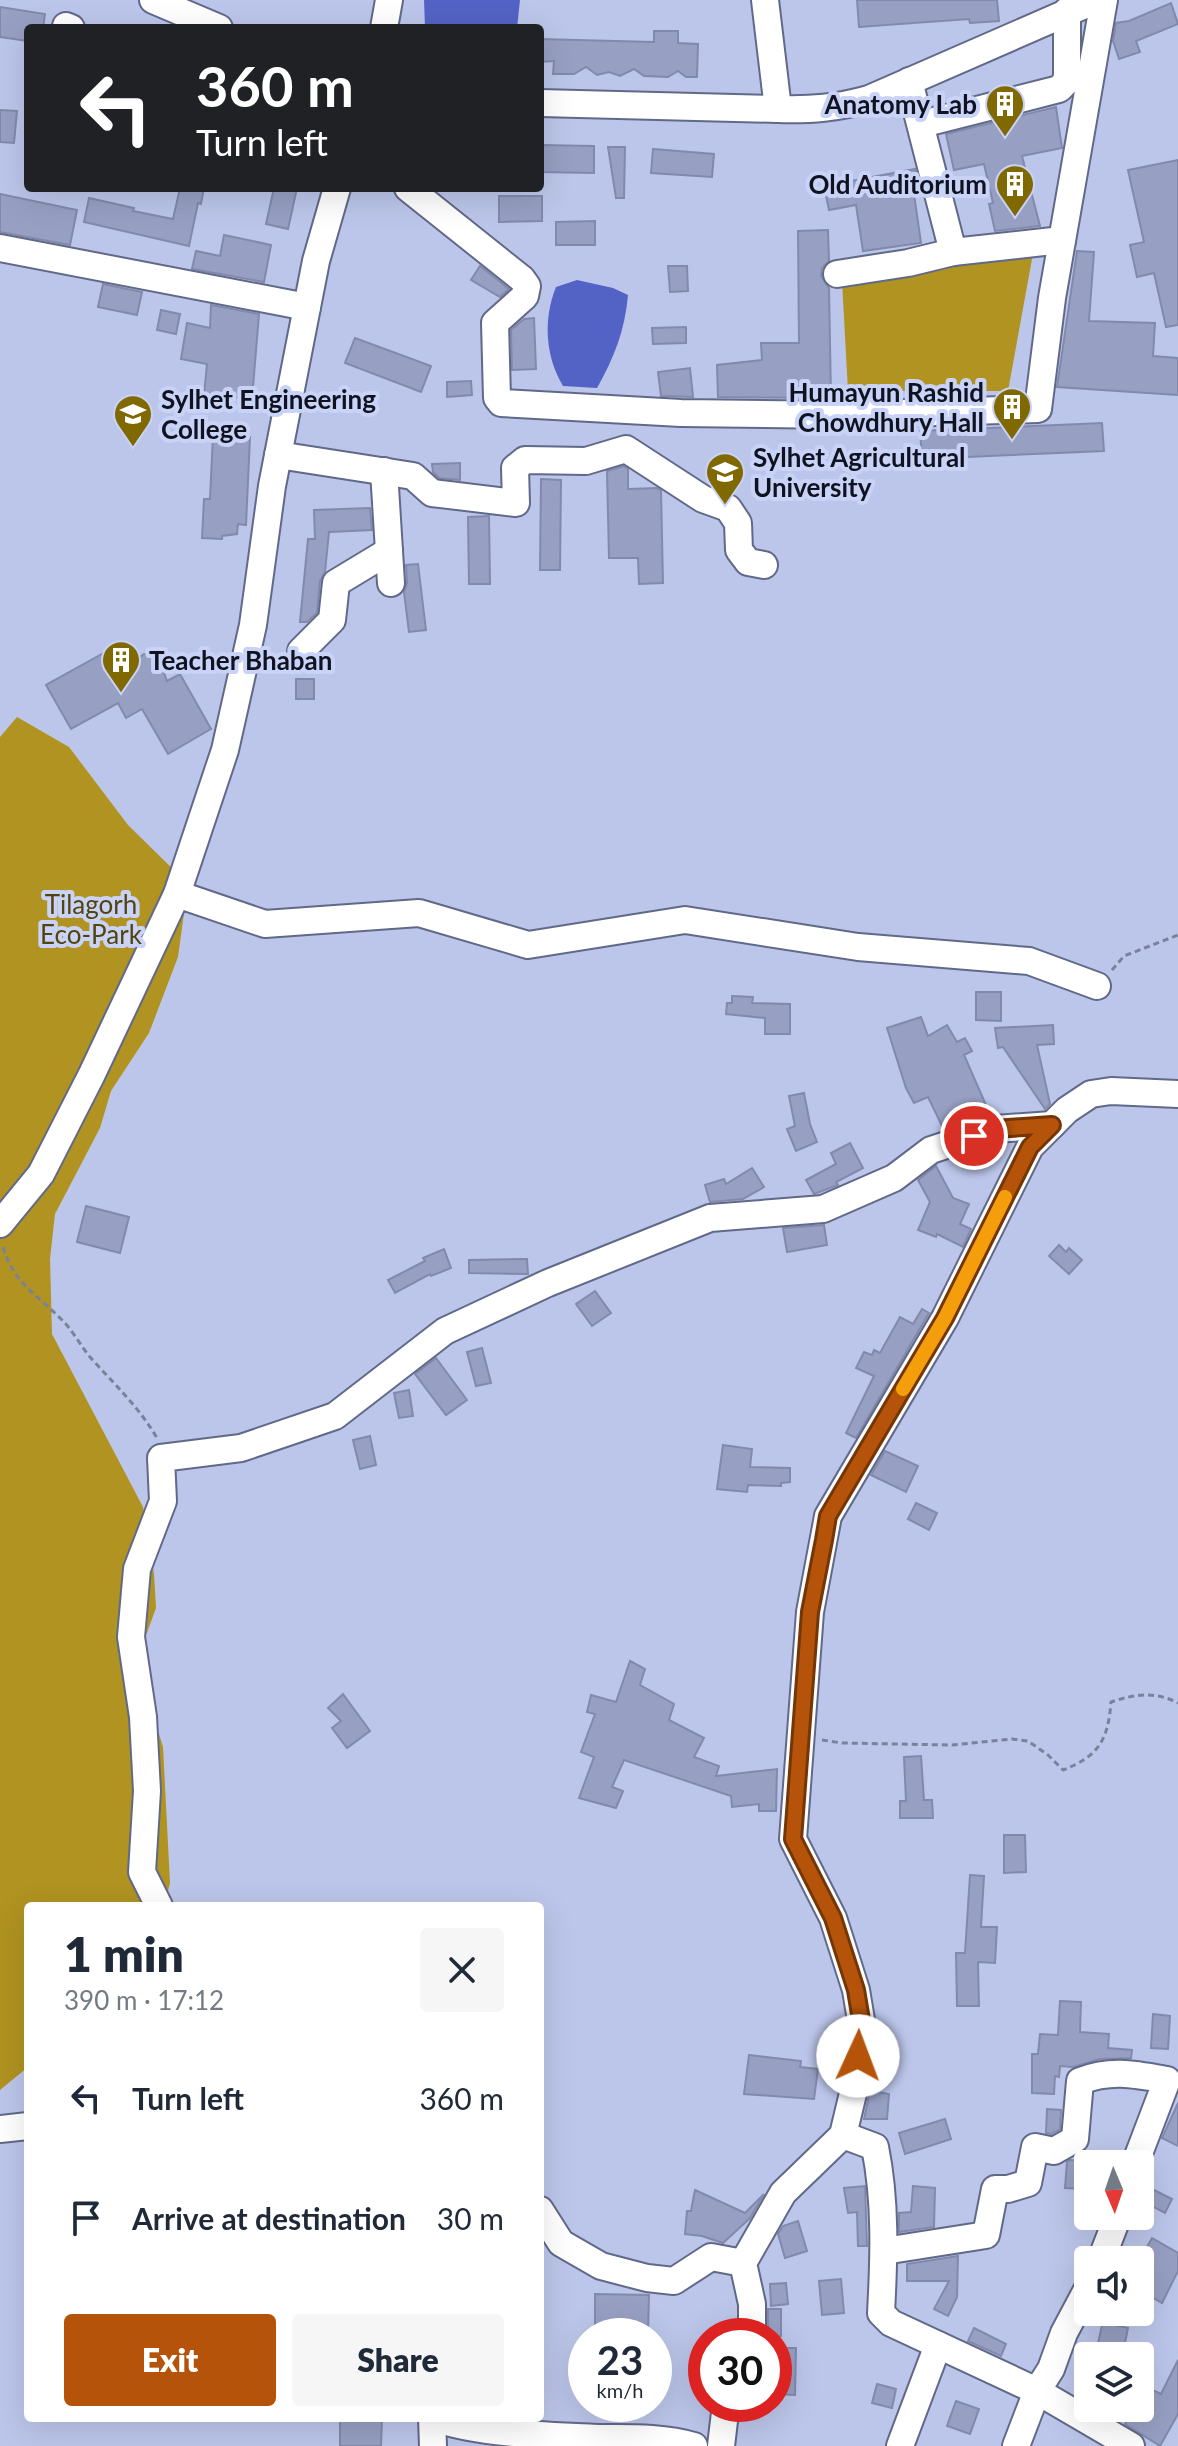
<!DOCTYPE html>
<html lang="en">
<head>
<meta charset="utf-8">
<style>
  body { margin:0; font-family:Lato,sans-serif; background:#f6f6f7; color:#1f2937; height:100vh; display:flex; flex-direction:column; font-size:30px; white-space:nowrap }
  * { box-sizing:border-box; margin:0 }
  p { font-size:26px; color:#747a83 }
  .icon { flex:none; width:44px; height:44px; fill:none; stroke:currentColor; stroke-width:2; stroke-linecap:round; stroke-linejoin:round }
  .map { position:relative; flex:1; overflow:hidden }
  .sheet { position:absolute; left:24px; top:1902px; width:520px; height:520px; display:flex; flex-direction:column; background:#fff; border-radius:8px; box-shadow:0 8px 32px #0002 }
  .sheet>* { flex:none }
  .top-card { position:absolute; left:24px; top:24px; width:520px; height:168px; border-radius:8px; box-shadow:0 8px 32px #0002; background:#202124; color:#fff; overflow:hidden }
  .needle { width:52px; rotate:178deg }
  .tools { position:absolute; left:1074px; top:2150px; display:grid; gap:16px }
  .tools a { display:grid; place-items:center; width:80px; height:80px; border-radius:8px; background:#fff; box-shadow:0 8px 32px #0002; font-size:40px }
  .speed { position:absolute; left:568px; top:2318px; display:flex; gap:16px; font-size:40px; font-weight:700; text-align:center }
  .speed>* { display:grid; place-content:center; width:104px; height:104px; border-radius:50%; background:#fff; box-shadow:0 8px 32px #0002; line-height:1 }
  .speed small { font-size:20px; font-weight:400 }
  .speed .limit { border:12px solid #d22; background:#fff; color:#111 }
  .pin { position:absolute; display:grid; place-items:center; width:68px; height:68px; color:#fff; margin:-34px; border:4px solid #fff; border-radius:50%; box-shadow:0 2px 8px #0007 }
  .me { position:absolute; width:88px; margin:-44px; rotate:2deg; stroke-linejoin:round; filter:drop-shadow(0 0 6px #0008) }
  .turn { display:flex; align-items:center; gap:28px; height:168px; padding:0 40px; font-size:36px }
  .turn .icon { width:104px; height:104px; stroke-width:2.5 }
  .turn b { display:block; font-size:56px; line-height:68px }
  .round { display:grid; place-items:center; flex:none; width:84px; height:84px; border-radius:8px; background:#f6f6f7 }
  .summary { display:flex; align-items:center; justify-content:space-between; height:136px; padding:0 40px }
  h1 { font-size:48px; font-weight:800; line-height:60px }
  .action { display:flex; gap:16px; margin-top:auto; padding:16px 40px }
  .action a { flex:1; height:92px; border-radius:8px; background:#b45309; color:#fff; font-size:32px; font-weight:800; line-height:92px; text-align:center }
  .action a+a { background:#f6f6f7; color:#1f2937 }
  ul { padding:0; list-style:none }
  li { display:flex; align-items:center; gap:24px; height:120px; padding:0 40px }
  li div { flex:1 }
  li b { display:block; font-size:30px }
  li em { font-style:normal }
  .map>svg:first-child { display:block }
  .green { fill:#b09320 }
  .water { fill:#5363c5 }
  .building { fill:#97a0c3; stroke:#818aac; stroke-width:2 }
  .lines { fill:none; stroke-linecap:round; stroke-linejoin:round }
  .minor-casing { stroke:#616989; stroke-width:30 }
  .path { stroke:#7a819c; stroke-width:3; stroke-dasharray:6 4; stroke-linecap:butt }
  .minor { stroke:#fff; stroke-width:26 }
  .route-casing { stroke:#753606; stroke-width:20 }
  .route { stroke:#b45309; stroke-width:14 }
  .slow { stroke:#f59e0b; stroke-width:14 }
  .labels { text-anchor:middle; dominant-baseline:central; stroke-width:8; stroke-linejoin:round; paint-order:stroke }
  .poi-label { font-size:26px; font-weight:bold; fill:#0f121f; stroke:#c9d3f7; text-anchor:end }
  .park-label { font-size:26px; fill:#53440d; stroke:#c9d3f7 }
</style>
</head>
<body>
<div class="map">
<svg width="1178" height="2446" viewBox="0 0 1178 2446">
  <rect width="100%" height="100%" fill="#bcc6ea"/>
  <g class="green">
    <polygon points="1034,248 1008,391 848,391 842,281"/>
    <polygon points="17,717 69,747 128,825 188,884 178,957 149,1033 111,1091 100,1128 55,1214 50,1259 52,1334 143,1507 154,1574 156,1608 144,1641 153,1715 163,1747 170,1883 164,1906 28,1906 28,2067 0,2090 0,737"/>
  </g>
  <g class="water">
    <polygon points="424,0 520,0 517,28 425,28"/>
    <path d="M577,280L613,288L628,295C625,330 614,358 597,388L563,386C545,356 543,319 556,287Z"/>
  </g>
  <g class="building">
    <polygon points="857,0 997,0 999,21 970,23 969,19 859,27"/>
    <polygon points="1171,3 1178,24 1136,41 1140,52 1119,59 1113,41 1116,23 1129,21"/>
    <polygon points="0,7 45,14 43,28 28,28 28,41 0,37"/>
    <polygon points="654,31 678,31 678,43 698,44 697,77 686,77 678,71 668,77 644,76 634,69 620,76 609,72 597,75 586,67 574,74 553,74 554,61 540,62 540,39 654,42"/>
    <polygon points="1056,107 1062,148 1022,156 1040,226 995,231 989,204 993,203 984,164 954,170 946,134"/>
    <polygon points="0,110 17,111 14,143 0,142"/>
    <polygon points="540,145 594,146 594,173 540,172"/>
    <polygon points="608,147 625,147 624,198 616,198"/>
    <polygon points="653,149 714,154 712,177 651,173"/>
    <polygon points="1178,160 1178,325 1166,327 1154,273 1137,277 1130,245 1144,242 1128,170"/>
    <polygon points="915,169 921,193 914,194 921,243 863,251 856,205 829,210 824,186"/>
    <polygon points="180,188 204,188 201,204 198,203 189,246 84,222 89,198 134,208 133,211 173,219"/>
    <polygon points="274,188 297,188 288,229 266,224"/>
    <polygon points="0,194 77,210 70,245 0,232"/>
    <polygon points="499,196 542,196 542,221 499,222"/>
    <polygon points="595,221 595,245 556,245 556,222"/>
    <polygon points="828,230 829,261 822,268 821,276 829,288 831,398 718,397 717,365 762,360 761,343 799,343 798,231"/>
    <polygon points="224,235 271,245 264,282 192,269 196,251 220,256"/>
    <polygon points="1077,251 1094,252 1089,321 1155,323 1153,356 1178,358 1178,395 1057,387"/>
    <polygon points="480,266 509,289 500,297 471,280"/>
    <polygon points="668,266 687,266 688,291 670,292"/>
    <polygon points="103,284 142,292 137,315 98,307"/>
    <polygon points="211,305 259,314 252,399 204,395 207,364 181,359 187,323 210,328"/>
    <polygon points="161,310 180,314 176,334 157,330"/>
    <polygon points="534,318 536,369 512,370 511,330 524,319"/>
    <polygon points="686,327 686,343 653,344 652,328"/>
    <polygon points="355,338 431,366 421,392 345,363"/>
    <polygon points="690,368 693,397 661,396 658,372"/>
    <polygon points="471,381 472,395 447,397 447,382"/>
    <polygon points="1102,423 1104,451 922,459 920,431"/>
    <polygon points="213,435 250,437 246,525 238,524 237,534 222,536 222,539 202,538 204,499 210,499"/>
    <polygon points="460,463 460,480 439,478 433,472 432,464"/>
    <polygon points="624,466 628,469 628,489 657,488 661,491 663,583 639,584 638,558 609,558 607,471"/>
    <polygon points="541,479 561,480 560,570 540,570"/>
    <polygon points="370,508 372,530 329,532 325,572 320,581 317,613 307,622 300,622 308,539 315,539 314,510"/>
    <polygon points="489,516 490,584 469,584 468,517"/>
    <polygon points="418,564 426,630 409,632 404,592 407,583 406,565"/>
    <polygon points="109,650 120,670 144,654 159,659 167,681 180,674 211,729 168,754 142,709 126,718 118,703 71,729 46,685"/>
    <rect x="296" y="679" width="18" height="20"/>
    <polygon points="976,992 1001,992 1001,1021 976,1020"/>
    <polygon points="732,996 753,997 752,1003 790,1004 790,1034 765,1034 765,1018 726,1014 727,1003 732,1003"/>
    <polygon points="921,1017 928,1036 947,1025 957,1042 965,1038 972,1051 964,1055 986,1105 942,1126 928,1097 914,1103 906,1088 887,1028"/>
    <polygon points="1053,1025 1054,1044 1037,1045 1050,1104 1045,1109 1003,1047 998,1048 995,1028"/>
    <polygon points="804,1093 810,1124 817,1142 796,1151 787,1129 795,1126 789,1096"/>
    <polygon points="850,1143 863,1168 836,1182 838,1185 814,1194 806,1180 836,1164 831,1153"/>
    <polygon points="936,1166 953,1198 969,1204 960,1224 971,1229 963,1247 937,1234 936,1237 918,1230 930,1202 918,1180"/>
    <polygon points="752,1168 764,1187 743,1199 710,1202 705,1185 724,1179 726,1184"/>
    <polygon points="86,1206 129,1217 120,1253 77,1242"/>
    <polygon points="824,1225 827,1245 787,1252 783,1228"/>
    <polygon points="1059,1245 1066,1252 1069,1248 1082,1260 1069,1274 1049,1256"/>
    <polygon points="444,1249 451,1268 431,1276 430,1274 395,1293 388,1280 425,1261 423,1258"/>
    <polygon points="527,1259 528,1274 469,1273 469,1260"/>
    <polygon points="595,1291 611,1313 592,1326 576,1304"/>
    <polygon points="922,1309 929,1313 856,1438 846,1433 874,1376 856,1368 864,1352 872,1355 874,1350 880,1353 900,1317 913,1324"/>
    <polygon points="482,1348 491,1383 476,1386 467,1352"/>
    <polygon points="436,1358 467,1400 446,1415 415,1374"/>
    <polygon points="409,1390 413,1416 399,1418 394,1393"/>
    <polygon points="370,1436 376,1465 360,1469 353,1440"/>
    <polygon points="723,1445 752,1449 750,1467 790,1468 790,1482 781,1483 781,1486 748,1485 747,1492 717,1489"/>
    <polygon points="885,1451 918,1466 906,1492 871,1475"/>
    <polygon points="916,1503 937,1513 929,1530 908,1519"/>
    <polygon points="630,1661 645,1669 640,1685 674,1704 669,1720 704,1738 694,1757 719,1766 716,1776 777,1769 776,1811 759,1811 759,1804 732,1807 731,1796 624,1760 612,1787 623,1791 616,1808 579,1798 594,1757 581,1752 595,1714 587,1712 591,1695 616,1702"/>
    <polygon points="343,1694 370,1731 347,1748 332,1728 341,1721 328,1708"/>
    <polygon points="921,1756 924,1800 932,1800 933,1818 900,1818 900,1801 906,1801 904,1757"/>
    <polygon points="1004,1835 1025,1835 1026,1872 1004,1873"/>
    <polygon points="970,1875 984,1876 981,1927 997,1927 995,1963 978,1962 979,2006 957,2006 956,1953 965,1953"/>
    <polygon points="1060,2001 1081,2002 1080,2032 1109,2034 1108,2048 1132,2050 1131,2058 1100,2059 1073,2067 1060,2066 1059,2077 1055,2076 1054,2094 1032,2093 1032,2054 1038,2054 1040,2034 1058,2035"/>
    <polygon points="1153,2014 1170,2016 1168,2049 1151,2048"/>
    <polygon points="749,2055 801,2061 800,2067 818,2069 814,2099 744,2094"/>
    <polygon points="871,2086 879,2086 878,2092 889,2094 887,2119 864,2119"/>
    <polygon points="1178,2103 1178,2146 1162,2138"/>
    <polygon points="1047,2109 1061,2110 1060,2129 1051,2134 1046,2133"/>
    <polygon points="945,2119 951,2139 905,2154 899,2133"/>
    <polygon points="1070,2160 1089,2162 1087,2189 1065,2188 1067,2162"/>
    <polygon points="1140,2183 1172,2199 1165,2213 1140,2200"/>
    <polygon points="865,2186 867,2246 858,2246 857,2212 848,2213 844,2188"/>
    <polygon points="913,2186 935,2188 934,2227 899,2232 899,2213 911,2212"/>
    <polygon points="695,2190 745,2213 764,2194 750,2218 723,2243 702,2236 685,2234 687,2211 691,2211"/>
    <polygon points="798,2221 807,2251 785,2258 778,2234 783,2226"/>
    <polygon points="1152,2238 1178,2253 1178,2271 1162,2303 1140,2290 1140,2259"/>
    <polygon points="958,2256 957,2297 948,2316 934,2309 949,2281 907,2281 907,2264"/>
    <polygon points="841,2279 844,2313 822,2315 819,2281"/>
    <polygon points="786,2283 788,2304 771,2306 770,2284"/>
    <polygon points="595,2294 649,2295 648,2334 595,2334"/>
    <rect x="768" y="2309" width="13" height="27"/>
    <polygon points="1105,2312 1123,2312 1115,2325 1128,2328 1123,2352 1103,2347 1099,2353 1096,2352"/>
    <polygon points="974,2328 1006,2344 1001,2356 968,2341"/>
    <polygon points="774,2348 796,2348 795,2395 774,2394"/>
    <polygon points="1178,2360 1178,2414 1160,2446 1125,2424 1134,2408 1140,2408 1140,2384 1161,2394"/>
    <polygon points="877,2384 896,2389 892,2408 872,2403"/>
    <polygon points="956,2401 979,2409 970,2434 947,2426"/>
    <polygon points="340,2418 382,2418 381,2446 340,2446"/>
  </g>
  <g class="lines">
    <g class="minor-casing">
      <g id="minor">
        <polyline points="153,0 219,28"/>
        <path d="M765,0L778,109C811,110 837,108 869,99L1096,0"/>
        <polyline points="66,26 71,28"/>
        <polyline points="384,28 389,0"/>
        <polyline points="909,81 953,252 1062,240"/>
        <polyline points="540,103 778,109"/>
        <polyline points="922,124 1059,89 1066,82 1067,74 1067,11"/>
        <polyline points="408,188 522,279 527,286 525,296 495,323 497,398 501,403 681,413 841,415 1038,409 1052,298 1104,0"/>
        <polyline points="0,248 307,307"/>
        <polyline points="837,274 908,263 953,252"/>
        <polyline points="278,455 413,476 432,493 516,503 515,468 525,460 586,461 626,449 703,499 728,508 738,523 739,550 748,562 764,565"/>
        <polyline points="384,471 391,583"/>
        <polyline points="301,651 332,620 336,583 389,551"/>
        <polyline points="177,894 265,924 419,913 528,945 685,920 858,947 1029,961 1097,986"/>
        <polyline points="0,1224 41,1174 92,1074 177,894 225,750 253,625 272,486 316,261 337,188"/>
        <polyline points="159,1906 142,1872 147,1791 143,1717 131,1637 137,1569 163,1501 161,1458 241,1448 335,1416 445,1331 548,1283 710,1218 823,1209 894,1178 931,1150 995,1129 1052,1125"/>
        <polyline points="0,2129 28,2126"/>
        <path d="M843,2135L875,2147C886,2201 884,2257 881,2313L891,2323L1037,2391L1016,2446"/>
        <polyline points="540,2210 561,2243 601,2266 647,2278 674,2281 711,2257 743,2263"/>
        <path d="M884,2251L986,2235L995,2189H1008L1028,2183L1035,2147L1054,2151L1075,2139L1080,2081C1111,2069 1134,2074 1167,2080L1135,2164"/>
        <polyline points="1101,2260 1118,2216"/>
        <polyline points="1088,2288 1064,2333 1051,2369 1037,2391 1131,2446"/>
        <polyline points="752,2336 752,2304 743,2263 783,2193 843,2135 855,2085 862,2026 856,1990 833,1918 793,1839 810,1612 828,1516 945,1318 1030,1147 1067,1110 1091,1094 1111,1091 1178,1094"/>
        <polyline points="432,2418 433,2446"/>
        <path d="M435,2418C477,2434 555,2436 601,2438C632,2438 664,2437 694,2446"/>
        <polyline points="721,2446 726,2404"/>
        <polyline points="900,2446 938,2345"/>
      </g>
    </g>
    <g class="path">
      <polyline points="1112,970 1124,956 1178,935"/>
      <path d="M3,1247C13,1282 36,1294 60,1318C72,1329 80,1345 90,1357C114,1384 139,1407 157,1438"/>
      <path d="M822,1740L842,1743L952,1745L1012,1739L1028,1741L1048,1755L1063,1770C1099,1756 1108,1740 1111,1702C1135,1694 1155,1691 1178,1703"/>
    </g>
    <use href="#minor" class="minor"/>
  </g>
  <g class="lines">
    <g class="route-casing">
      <polyline id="route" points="858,2056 862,2026 856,1990 833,1918 793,1839 810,1612 824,1540 828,1516 945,1318 1030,1147 1052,1125 995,1129 974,1136"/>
    </g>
    <use href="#route" class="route"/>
    <polyline class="slow" points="903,1389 945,1318 1005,1197"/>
  </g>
  <defs>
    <g id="building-pin" transform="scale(2)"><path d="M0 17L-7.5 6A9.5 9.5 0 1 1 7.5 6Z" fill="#806900" stroke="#c9d3f7"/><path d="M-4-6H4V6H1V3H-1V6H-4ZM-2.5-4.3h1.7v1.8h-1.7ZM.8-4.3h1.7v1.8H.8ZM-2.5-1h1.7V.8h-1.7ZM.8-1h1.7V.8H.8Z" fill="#fff"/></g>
    <g id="university-pin" transform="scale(2)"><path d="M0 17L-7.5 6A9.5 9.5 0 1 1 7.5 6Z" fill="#806900" stroke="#c9d3f7"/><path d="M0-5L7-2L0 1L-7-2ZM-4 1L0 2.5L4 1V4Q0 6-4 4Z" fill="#fff"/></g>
  </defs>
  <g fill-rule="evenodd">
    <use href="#building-pin" x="1005" y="104"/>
    <use href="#building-pin" x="1015" y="184"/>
    <use href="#building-pin" x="1012" y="407"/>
    <use href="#university-pin" x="133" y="414"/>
    <use href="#university-pin" x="725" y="472"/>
    <use href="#building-pin" x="121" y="660"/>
  </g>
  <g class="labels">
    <g class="poi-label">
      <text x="977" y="104">Anatomy Lab</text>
      <text x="987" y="184">Old Auditorium</text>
      <text x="984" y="392">Humayun Rashid<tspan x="984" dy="30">Chowdhury Hall</tspan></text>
      <text x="161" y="399" text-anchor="start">Sylhet Engineering<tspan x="161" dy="30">College</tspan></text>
      <text x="753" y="457" text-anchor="start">Sylhet Agricultural<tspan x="753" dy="30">University</tspan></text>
      <text x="149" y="660" text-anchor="start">Teacher Bhaban</text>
    </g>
    <g class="park-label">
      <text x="91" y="904">Tilagorh<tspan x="91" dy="30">Eco-Park</tspan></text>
    </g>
  </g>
</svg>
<div class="tools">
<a><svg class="needle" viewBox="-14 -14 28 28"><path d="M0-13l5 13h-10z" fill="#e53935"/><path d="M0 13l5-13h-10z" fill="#747a83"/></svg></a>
<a><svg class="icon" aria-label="sound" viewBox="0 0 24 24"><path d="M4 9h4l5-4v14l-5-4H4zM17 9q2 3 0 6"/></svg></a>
<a><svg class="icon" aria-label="layers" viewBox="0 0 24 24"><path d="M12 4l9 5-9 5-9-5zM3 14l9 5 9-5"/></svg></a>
</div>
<div class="speed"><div>23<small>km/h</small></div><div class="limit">30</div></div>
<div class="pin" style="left:974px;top:1136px;background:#d93025"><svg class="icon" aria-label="arrive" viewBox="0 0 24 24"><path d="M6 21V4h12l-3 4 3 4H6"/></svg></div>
<svg class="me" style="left:858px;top:2056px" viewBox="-20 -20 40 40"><circle r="19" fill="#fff"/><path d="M0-13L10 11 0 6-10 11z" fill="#b45309"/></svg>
<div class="top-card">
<div class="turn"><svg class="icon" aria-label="left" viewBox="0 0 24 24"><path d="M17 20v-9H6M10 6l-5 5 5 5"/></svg><div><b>360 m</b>Turn left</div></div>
</div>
<section class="sheet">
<div class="summary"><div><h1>1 min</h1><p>390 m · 17:12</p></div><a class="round"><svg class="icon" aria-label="close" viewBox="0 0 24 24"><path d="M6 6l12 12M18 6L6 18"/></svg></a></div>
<ul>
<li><svg class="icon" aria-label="left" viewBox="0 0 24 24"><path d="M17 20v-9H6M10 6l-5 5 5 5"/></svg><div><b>Turn left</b></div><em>360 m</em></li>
<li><svg class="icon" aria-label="arrive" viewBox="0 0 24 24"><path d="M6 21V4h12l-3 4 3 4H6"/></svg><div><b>Arrive at destination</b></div><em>30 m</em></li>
</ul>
<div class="action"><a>Exit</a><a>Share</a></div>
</section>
</div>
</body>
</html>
